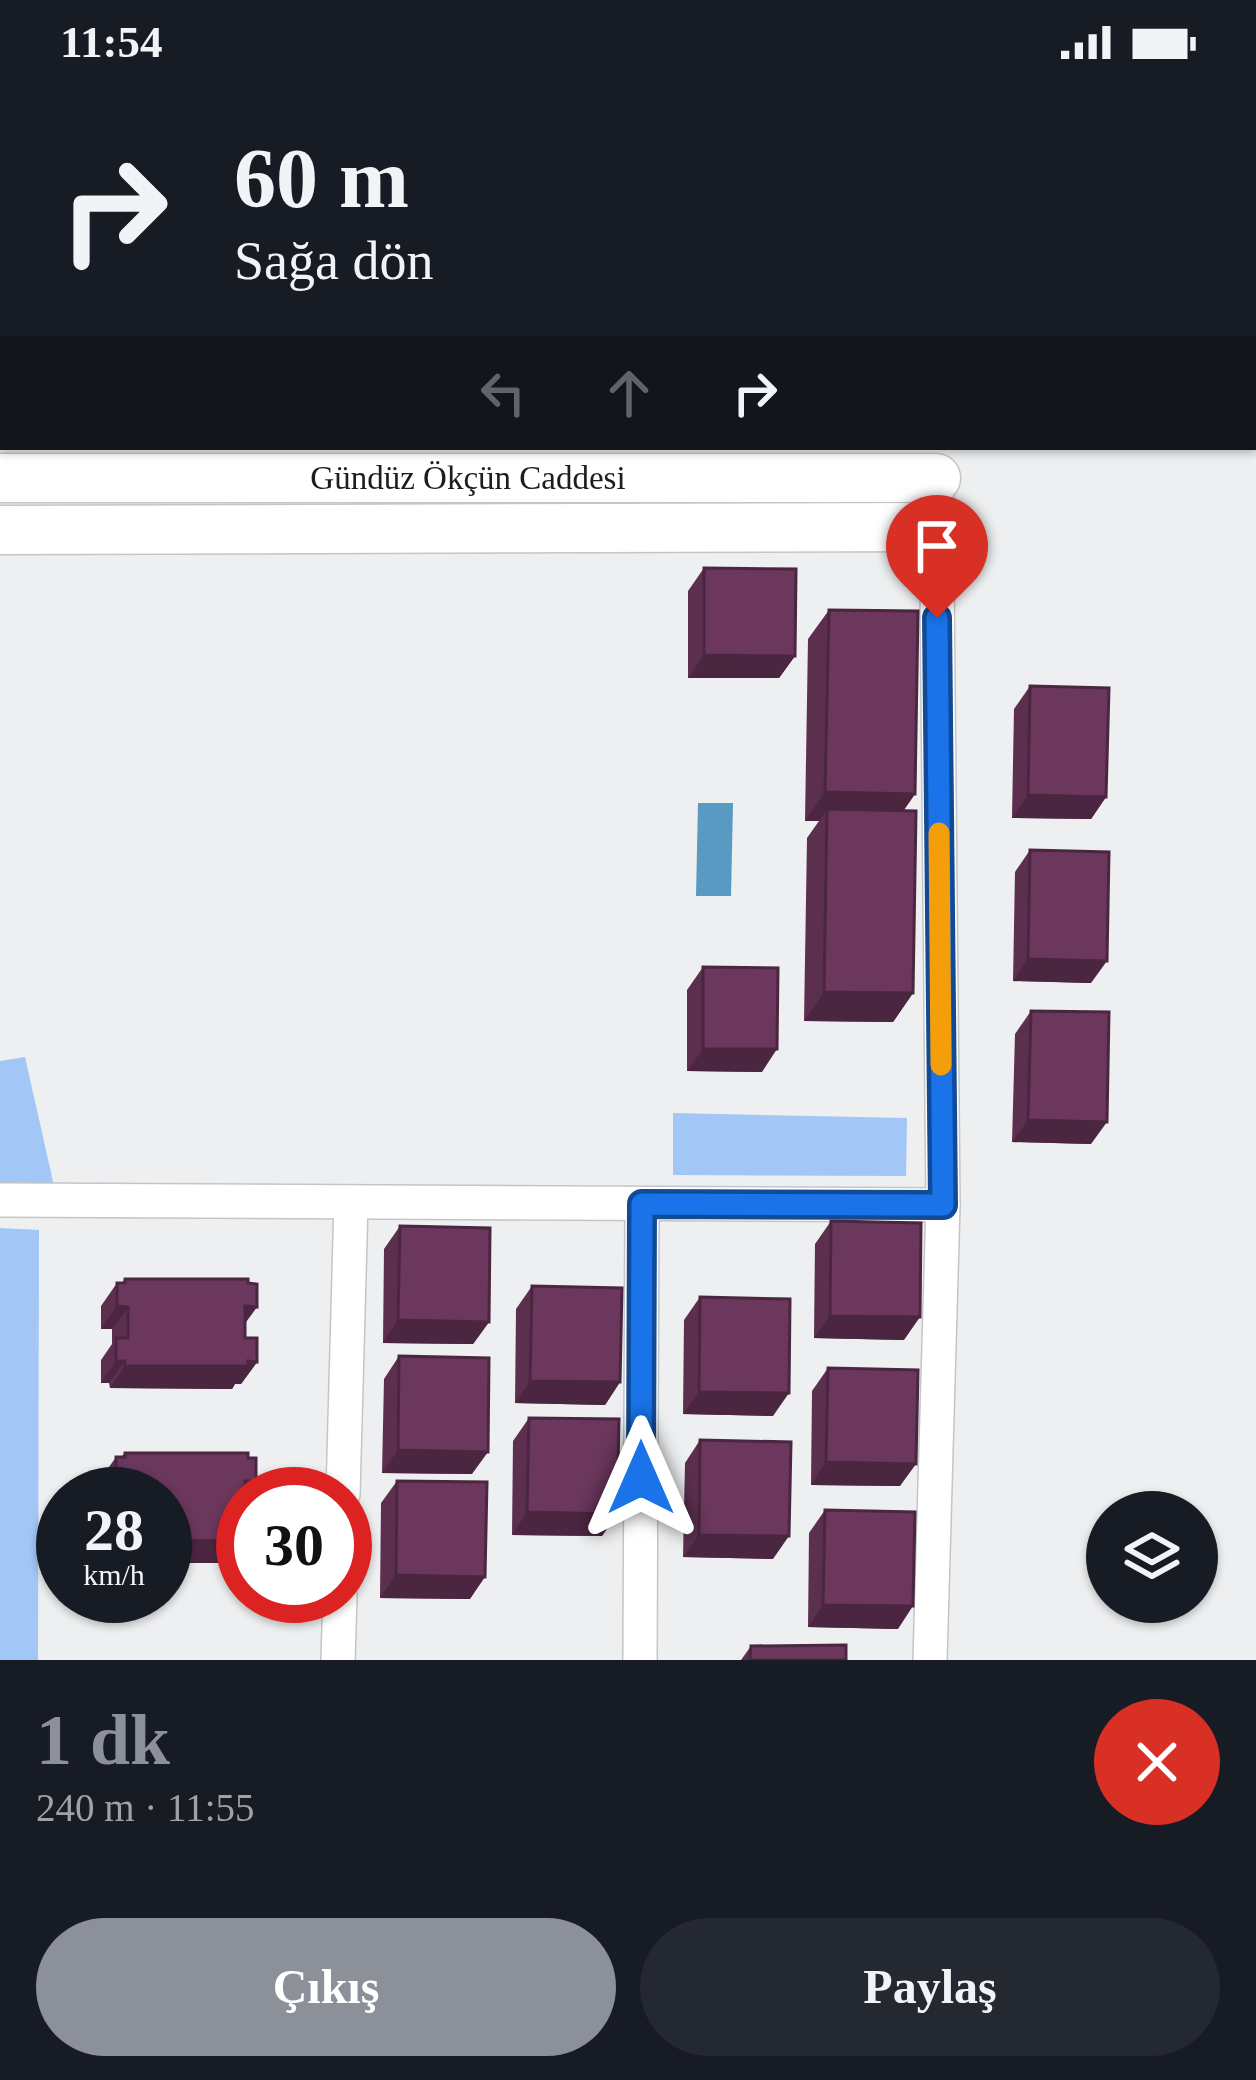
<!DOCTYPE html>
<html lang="tr">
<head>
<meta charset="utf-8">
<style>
  body { margin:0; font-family:Georgia,serif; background:#242831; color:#f1f3f6; height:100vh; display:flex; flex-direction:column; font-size:45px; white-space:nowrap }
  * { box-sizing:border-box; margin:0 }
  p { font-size:39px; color:#9ea1a6 }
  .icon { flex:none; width:66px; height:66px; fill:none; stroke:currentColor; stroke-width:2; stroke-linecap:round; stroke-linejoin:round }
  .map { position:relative; height:1576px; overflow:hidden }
  .sheet { display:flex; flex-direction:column; background:#171b24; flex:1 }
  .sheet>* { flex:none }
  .guide { position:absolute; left:0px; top:0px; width:1257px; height:366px; box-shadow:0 3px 9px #0004; background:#171b24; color:#f1f3f6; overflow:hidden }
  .tools { position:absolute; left:1086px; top:1407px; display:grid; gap:24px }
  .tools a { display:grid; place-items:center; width:132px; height:132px; border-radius:50%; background:#171b24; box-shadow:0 3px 9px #0004; font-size:60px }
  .speed { position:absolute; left:36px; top:1383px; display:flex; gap:24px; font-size:60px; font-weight:700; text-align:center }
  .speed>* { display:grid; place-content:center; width:156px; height:156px; border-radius:50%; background:#171b24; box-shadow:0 3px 9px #0004; line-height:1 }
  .speed small { font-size:30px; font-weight:400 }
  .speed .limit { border:18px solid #d22; background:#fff; color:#111 }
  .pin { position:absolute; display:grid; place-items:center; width:102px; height:102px; color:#fff; margin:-123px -51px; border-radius:50% 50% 50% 0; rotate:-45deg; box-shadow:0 0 12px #0007 }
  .pin .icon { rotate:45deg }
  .me { position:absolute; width:132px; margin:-66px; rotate:0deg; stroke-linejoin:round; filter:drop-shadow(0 0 9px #0008) }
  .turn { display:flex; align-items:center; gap:42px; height:252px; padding:0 36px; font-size:54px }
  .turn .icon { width:156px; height:156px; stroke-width:2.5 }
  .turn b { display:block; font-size:84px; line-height:102px }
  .lanes { display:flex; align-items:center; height:114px; padding:0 36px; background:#0003; justify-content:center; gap:60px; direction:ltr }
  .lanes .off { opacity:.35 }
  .round { display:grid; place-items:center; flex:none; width:126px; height:126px; border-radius:63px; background:#242831 }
  .overview { display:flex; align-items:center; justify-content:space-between; height:204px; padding:0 36px }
  h1 { font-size:72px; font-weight:700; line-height:90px; color:#8c9099 }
  .cta { display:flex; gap:24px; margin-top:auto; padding:24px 36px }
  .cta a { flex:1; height:138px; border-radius:72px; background:#8c9099; color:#fff; font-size:48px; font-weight:700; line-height:138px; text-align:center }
  .cta a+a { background:#242831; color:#f1f3f6 }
  .status { display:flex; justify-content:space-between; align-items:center; height:84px; padding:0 60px; background:#171b24; direction:ltr }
  .status svg { height:33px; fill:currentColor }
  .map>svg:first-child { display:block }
  .green { fill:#a2c7f7 }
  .water { fill:#599ac3 }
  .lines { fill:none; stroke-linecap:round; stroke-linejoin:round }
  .street-casing { stroke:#c4c5c6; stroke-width:36 }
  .secondary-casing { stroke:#c4c5c6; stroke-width:51 }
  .street { stroke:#fff; stroke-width:33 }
  .secondary { stroke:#fff; stroke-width:48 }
  .wall { fill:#5c2f4f }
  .shaded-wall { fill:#4b2640 }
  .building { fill:#6b375c; stroke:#4b2640; stroke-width:3 }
  .route-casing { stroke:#114b97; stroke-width:30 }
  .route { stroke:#1a73e8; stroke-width:21 }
  .slow { stroke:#f59e0b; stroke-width:21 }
  .labels { text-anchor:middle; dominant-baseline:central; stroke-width:12; stroke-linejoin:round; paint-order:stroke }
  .street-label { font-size:33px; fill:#1d1d1e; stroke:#fff }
</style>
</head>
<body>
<div class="status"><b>11:54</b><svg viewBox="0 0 49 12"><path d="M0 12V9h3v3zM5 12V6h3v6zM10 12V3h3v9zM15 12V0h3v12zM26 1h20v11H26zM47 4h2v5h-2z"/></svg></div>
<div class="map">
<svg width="1256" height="1576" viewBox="0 0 1256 1576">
  <rect width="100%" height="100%" fill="#eeeff0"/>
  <g class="green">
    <polygon points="25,973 54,1102 0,1107 0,977"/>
    <polygon points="673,1029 907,1034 906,1092 673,1091"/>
    <polygon points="0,1144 39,1146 38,1576 0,1576"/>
  </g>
  <polygon class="water" points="698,719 733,719 731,812 696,812"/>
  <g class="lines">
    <g class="street-casing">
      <g id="street">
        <polyline points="0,1116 943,1121"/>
        <polyline points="343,1410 351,1118"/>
        <polyline points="338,1576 340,1512"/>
        <polyline points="640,1576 642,1120"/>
        <polyline points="930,1576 943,1121 936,394"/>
      </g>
    </g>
    <g class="secondary-casing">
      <g id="secondary">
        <polyline points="0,394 936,394"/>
        <polyline points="0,446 936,443"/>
      </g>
    </g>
    <use href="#street" class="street"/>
    <use href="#secondary" class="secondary"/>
  </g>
  <g class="wall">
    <polygon points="704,484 795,572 779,594 688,594 688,507"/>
    <polygon points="829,526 915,710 903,727 913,909 893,938 804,937 807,754 819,737 805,737 808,555"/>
    <polygon points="1030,602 1106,713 1091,735 1012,734 1014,625"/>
    <polygon points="1030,766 1091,899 1013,897 1015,788"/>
    <polygon points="703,883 762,988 687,987 687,906"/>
    <polygon points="1031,927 1091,1060 1012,1058 1015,950"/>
    <polygon points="831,1137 904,1256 814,1254 815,1160"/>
    <polygon points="400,1142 489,1238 473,1260 383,1259 384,1165"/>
    <polygon points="125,1195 245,1239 245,1254 257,1278 241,1300 235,1300 232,1305 110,1304 109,1299 101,1299 101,1276 112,1260 112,1245 101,1245 101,1222 117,1199 122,1199"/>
    <polygon points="532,1202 620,1298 605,1321 515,1319 516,1225"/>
    <polygon points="700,1213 773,1332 683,1330 684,1236"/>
    <polygon points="399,1272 472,1390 382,1389 384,1295"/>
    <polygon points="828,1284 900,1402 811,1401 812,1307"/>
    <polygon points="529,1334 617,1430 602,1452 512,1451 513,1357"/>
    <polygon points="700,1356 773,1475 683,1473 685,1379"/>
    <polygon points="125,1369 243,1410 243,1470 240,1474 235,1474 231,1479 165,1410 100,1410 100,1396 116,1373 121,1373"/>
    <polygon points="397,1397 470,1515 380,1514 381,1419"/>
    <polygon points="825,1426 898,1545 808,1543 809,1449"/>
    <polygon points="751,1562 846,1576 741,1576"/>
  </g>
  <g class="shaded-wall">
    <polygon points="704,571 795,572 779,594 688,594"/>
    <polygon points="825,708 915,710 895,739 827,725 819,737 805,737"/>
    <polygon points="1028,711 1106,713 1091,735 1012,734"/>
    <polygon points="1028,875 1107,877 1091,899 1013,897"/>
    <polygon points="824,908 913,909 893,938 804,937"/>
    <polygon points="703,965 777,965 762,988 687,987"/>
    <polygon points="1028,1036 1107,1038 1091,1060 1012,1058"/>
    <polygon points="117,1222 128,1223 112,1245 101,1245"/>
    <polygon points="245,1222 257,1223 241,1245"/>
    <polygon points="830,1232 920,1233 904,1256 814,1254"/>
    <polygon points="398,1236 489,1238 473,1260 383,1259"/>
    <polygon points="116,1277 125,1277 109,1299 101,1299"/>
    <polygon points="257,1278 241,1300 235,1300 232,1305 110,1304 125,1282"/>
    <polygon points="530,1297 620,1298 605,1321 515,1319"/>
    <polygon points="699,1308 789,1309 773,1332 683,1330"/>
    <polygon points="398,1366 488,1368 472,1390 382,1389"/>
    <polygon points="826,1378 916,1380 900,1402 811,1401"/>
    <polygon points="116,1396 127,1397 118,1410 106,1410"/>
    <polygon points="245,1397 256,1397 247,1410 243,1410"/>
    <polygon points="527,1428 617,1430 602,1452 512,1451"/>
    <polygon points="699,1451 789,1452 773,1475 683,1473"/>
    <polygon points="165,1456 243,1457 243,1470 240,1474 235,1474 231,1479 165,1479"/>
    <polygon points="396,1491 485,1493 470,1515 380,1514"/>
    <polygon points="823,1521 913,1522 898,1545 808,1543"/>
  </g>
  <g class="building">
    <polygon points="704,484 796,485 795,572 704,571"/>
    <polygon points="829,526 918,527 915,710 825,708"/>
    <polygon points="1030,602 1109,604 1106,713 1028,711"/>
    <polygon points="827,725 916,727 913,909 824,908"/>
    <polygon points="1030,766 1109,768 1107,877 1028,875"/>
    <polygon points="703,883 778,884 777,965 703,965"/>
    <polygon points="1031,927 1109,928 1107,1038 1028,1036"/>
    <polygon points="831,1137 921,1139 920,1233 830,1232"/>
    <polygon points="400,1142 490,1144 489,1238 398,1236"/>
    <polygon points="125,1195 248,1195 248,1199 257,1200 257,1223 245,1222 245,1254 257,1254 257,1278 248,1277 248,1282 125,1282 125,1277 116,1277 116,1254 128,1254 128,1223 117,1222 117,1199 125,1199"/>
    <polygon points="532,1202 622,1204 620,1298 530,1297"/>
    <polygon points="700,1213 790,1215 789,1309 699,1308"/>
    <polygon points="399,1272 489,1274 488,1368 398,1366"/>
    <polygon points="828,1284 918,1286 916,1380 826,1378"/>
    <polygon points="529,1334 619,1335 617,1430 527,1428"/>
    <polygon points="700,1356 791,1358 789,1452 699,1451"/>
    <polygon points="125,1369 248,1369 248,1374 256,1374 256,1397 245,1397 243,1457 165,1456 165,1410 127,1410 127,1397 116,1396 116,1373 125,1373"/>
    <polygon points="397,1397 487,1398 485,1493 396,1491"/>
    <polygon points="825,1426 915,1428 913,1522 823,1521"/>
    <polygon points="846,1561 846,1576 750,1576 751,1562"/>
  </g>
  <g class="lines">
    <g class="route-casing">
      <polyline id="route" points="641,1394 642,1120 943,1121 937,534"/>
    </g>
    <use href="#route" class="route"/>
    <polyline class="slow" points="939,749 941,981"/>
  </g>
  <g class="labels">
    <g class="street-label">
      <text x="468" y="394">Gündüz Ökçün Caddesi</text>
    </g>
  </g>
</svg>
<div class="tools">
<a><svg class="icon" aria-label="layers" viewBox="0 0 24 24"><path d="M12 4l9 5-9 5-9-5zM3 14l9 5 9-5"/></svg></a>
</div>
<div class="speed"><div>28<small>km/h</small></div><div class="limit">30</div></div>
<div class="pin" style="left:937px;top:534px;background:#d93025"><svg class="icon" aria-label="arrive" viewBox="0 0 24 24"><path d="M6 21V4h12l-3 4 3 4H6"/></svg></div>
<svg class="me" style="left:641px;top:1394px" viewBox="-20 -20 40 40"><path d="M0-17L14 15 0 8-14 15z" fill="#1a73e8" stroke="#fff" stroke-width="4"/></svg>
<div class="guide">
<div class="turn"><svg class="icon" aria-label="right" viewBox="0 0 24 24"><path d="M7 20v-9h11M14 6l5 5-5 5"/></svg><div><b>60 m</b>Sağa dön</div></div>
<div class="lanes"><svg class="icon off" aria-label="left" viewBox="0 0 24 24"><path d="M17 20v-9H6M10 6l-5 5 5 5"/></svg><svg class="icon off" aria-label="ahead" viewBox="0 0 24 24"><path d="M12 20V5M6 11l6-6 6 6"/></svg><svg class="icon" aria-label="right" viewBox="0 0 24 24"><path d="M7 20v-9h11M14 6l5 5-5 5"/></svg></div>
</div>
</div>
<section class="sheet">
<div class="overview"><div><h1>1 dk</h1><p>240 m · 11:55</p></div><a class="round" style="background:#d93025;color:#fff"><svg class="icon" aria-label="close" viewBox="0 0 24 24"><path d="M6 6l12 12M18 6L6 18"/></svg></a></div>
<div class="cta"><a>Çıkış</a><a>Paylaş</a></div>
</section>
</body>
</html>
